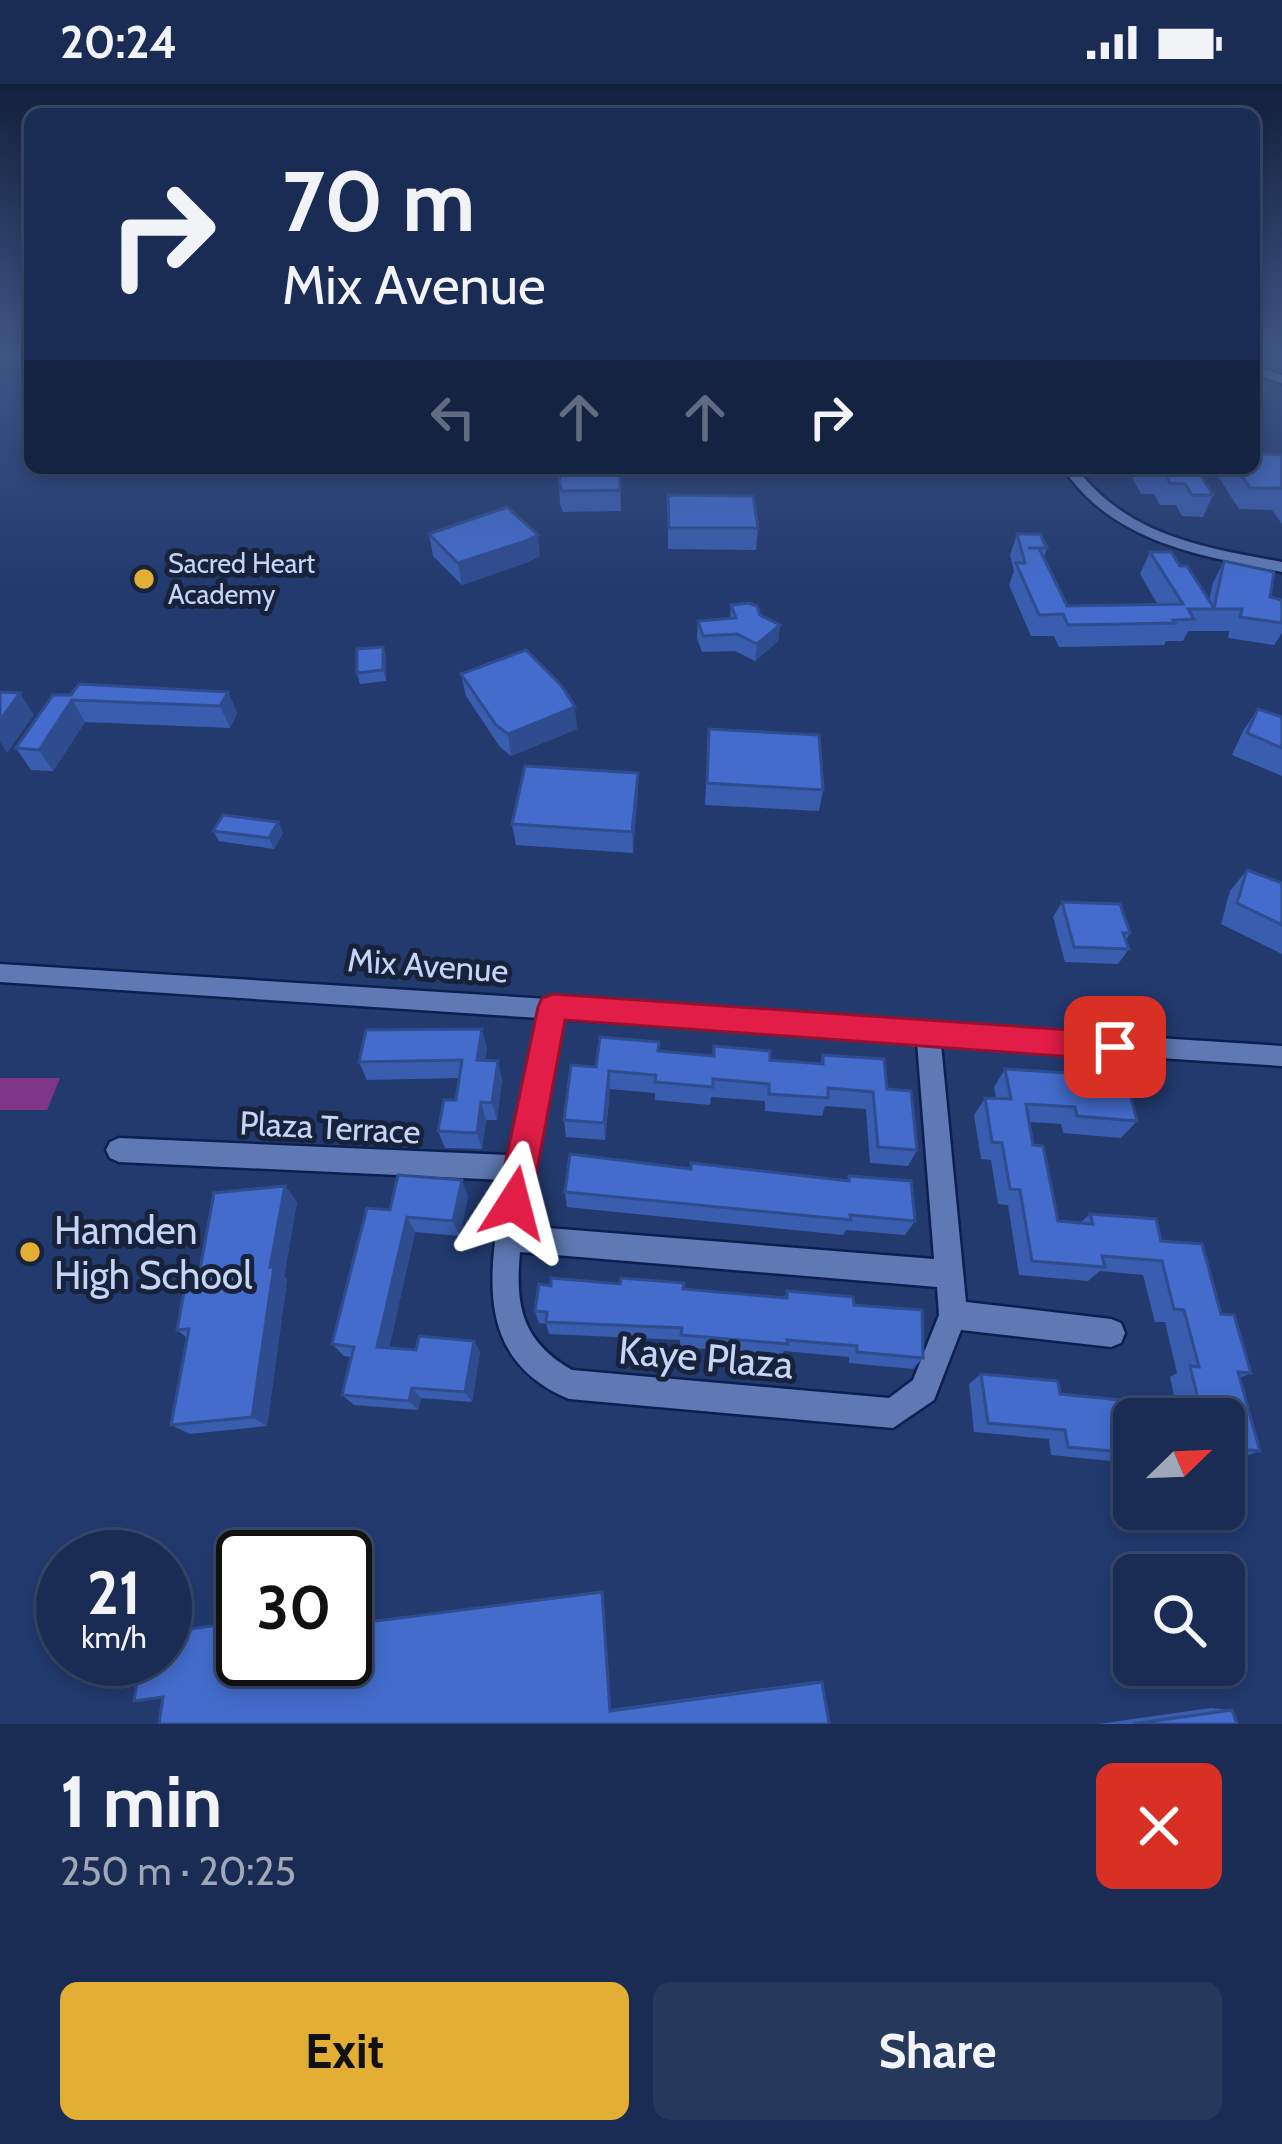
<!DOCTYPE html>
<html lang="en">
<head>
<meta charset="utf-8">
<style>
  body { margin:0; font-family:Cabin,sans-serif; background:#27385d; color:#f1f3f6; height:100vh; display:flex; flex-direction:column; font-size:45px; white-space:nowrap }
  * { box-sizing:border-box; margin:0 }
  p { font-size:39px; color:#9fa7b8 }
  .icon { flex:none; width:66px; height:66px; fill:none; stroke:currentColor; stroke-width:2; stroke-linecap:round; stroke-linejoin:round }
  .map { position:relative; height:1640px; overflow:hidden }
  .side { display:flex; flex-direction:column; background:#1a2c53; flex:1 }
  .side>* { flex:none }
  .top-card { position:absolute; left:24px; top:24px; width:1236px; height:366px; border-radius:18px; box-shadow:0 6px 18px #0003,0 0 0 3px #38486a; background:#1a2c53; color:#f1f3f6; overflow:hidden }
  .needle { width:78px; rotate:67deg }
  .fabs { position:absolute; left:1113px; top:1314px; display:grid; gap:24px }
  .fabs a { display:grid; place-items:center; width:132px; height:132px; border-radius:18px; background:#1a2c53; box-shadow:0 6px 18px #0003,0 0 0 3px #38486a; font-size:60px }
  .speed { position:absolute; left:36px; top:1446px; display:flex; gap:24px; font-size:60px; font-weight:700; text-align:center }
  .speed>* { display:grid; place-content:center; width:156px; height:156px; border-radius:50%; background:#1a2c53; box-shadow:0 6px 18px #0003,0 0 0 3px #38486a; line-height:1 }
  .speed small { font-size:30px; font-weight:400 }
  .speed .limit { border:6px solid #111; border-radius:18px; background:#fff; color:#111 }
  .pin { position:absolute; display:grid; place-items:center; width:102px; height:102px; color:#fff; margin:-51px; border-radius:24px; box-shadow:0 6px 18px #0006 }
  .me { position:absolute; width:132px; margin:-66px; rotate:9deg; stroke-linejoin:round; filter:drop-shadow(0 0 9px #0008) }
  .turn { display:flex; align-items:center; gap:42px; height:252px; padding:0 60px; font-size:54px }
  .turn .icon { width:156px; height:156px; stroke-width:2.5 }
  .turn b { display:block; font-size:84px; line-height:102px }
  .lanes { display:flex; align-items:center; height:114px; padding:0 60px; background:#0003; justify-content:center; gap:60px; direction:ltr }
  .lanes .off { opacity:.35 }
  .round { display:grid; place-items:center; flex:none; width:126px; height:126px; border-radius:18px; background:#27385d }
  .overview { display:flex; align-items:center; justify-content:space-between; height:204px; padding:0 60px }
  h1 { font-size:72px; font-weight:700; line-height:90px }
  .primary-button { display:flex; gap:24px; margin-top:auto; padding:24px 60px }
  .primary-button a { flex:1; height:138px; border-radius:18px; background:#e2af34; color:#111; font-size:48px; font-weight:700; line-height:138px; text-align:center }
  .primary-button a+a { background:#27385d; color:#f1f3f6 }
  .status { display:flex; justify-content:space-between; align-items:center; height:84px; padding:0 60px; background:#1a2c53; direction:ltr }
  .status svg { height:33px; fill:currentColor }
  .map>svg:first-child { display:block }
  .green { fill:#803687 }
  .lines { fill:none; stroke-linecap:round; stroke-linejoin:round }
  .minor-casing { stroke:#0c1f51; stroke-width:5 }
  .minor { fill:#5e79b3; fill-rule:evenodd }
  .wall { fill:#3a5daf }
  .shaded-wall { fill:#2f4c8f }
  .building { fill:#436ccc; stroke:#2f4c8f; stroke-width:3 }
  .route { fill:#e11d48; stroke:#92132f; stroke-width:3 }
  .poi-dot { fill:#e2af34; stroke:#18233b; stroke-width:4.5 }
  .labels { text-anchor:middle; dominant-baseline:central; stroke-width:10; stroke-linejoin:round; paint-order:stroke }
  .far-poi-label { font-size:27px; fill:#c5d5f5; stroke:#18233b; text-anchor:start }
  .street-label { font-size:33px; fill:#c5d5f5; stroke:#18233b }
  .near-poi-label { font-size:39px; fill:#c5d5f5; stroke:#18233b; text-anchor:start }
  .near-street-label { font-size:39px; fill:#c5d5f5; stroke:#18233b }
</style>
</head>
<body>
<div class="status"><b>20:24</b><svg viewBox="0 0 49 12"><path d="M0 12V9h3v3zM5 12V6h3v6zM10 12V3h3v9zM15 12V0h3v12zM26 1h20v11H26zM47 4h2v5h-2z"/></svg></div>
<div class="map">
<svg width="1282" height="1640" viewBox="0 0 1282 1640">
  <rect width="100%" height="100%" fill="#233a6f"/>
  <polygon class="green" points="0,994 60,994 47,1026 0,1026"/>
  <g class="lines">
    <g class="minor-casing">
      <g id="minor">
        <polygon points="1254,282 1282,291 1282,299 1254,290"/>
        <path d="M1072,391H1082C1133,453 1207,464 1282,478V488C1204,472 1122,461 1070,394Z"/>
        <path d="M0,880L1282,962V982L941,960L966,1218L1111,1235L1121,1239L1125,1249L1121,1259L1111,1263L961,1246L934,1316L893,1344L569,1315C469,1273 491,1182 504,1096L119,1078L110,1074L106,1066L110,1058L119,1054L508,1071L539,934L0,898ZM562,935L917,958L934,1175L523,1142L531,1084ZM520,1168L937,1203L939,1231L913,1296L889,1314L572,1286C522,1257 515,1223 520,1168Z"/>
      </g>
    </g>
    <use href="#minor" class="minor"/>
  </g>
  <g class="wall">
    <polygon points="0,267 23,267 17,276 0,277"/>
    <polygon points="1254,293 1266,304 1261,314 1254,314"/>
    <polygon points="1282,371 1282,440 1272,426 1239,425 1216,389 1218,384 1254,384"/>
    <polygon points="620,384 621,427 563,428 560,420 559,399"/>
    <polygon points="1132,384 1196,384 1213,411 1203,433 1182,432 1176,421 1160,421 1154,410 1141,410 1130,390"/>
    <polygon points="668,411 758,444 756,466 668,465"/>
    <polygon points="429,450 540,472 528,478 462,501 433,472"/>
    <polygon points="1017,450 1047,464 1044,473 1067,522 1158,521 1140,490 1150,468 1180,482 1209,516 1213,499 1224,477 1270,513 1282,516 1282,549 1274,561 1228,554 1229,547 1188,547 1183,557 1166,557 1164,561 1059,563 1054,552 1031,552 1009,501 1014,487 1010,471"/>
    <polygon points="731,521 780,541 778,557 755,577 735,567 702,568 697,554 698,537 730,535"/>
    <polygon points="383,563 386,574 386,597 360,600 357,589"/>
    <polygon points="461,590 577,645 511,672 500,663 466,612"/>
    <polygon points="228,608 237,629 230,644 85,638 53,687 31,686 16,664 71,611"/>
    <polygon points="1258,625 1282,633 1282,692 1232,671 1243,647"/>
    <polygon points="709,645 823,706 819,727 705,721"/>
    <polygon points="638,689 633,769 516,761 512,740"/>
    <polygon points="278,738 283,749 274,765 219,757 213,747"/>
    <polygon points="1247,786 1282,799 1282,870 1221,840 1230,807"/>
    <polygon points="1062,818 1130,849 1126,856 1129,865 1118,880 1065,878 1053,833"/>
    <polygon points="487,964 485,976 502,995 497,1036 486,1036 482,1065 445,1064 438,1047 456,1016 459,994 367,996 359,978"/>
    <polygon points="658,967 820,980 823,971 887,1005 917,1066 908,1082 870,1079 866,1025 825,1022 822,1032 765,1027 765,1017 711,1013 710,1021 655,1016 655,1009 610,1005 605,1056 566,1053 564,1036 596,983"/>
    <polygon points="1005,985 1070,998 1137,1037 1121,1054 1063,1049 1061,1040 1029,1038 1033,1061 1058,1137 1080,1139 1090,1130 1161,1157 1221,1230 1251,1289 1239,1294 1260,1367 1236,1375 1224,1374 1224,1335 1179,1335 1170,1293 1177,1289 1165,1238 1155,1238 1143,1191 1100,1187 1088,1197 1019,1191 1008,1121 998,1120 991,1076 981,1075 974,1031 985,1014 996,1014 994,1003"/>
    <polygon points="691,1085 847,1097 849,1092 915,1137 905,1151 846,1146 843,1151 567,1123 565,1108"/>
    <polygon points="285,1102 297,1118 284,1192 287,1196 267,1342 190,1350 171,1341 187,1254 177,1246 199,1191"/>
    <polygon points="468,1112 460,1152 415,1148 389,1264 416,1266 474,1257 480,1268 472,1318 421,1314 418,1326 354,1321 342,1311 352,1273 344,1272 332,1260 390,1126"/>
    <polygon points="683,1205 784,1214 787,1207 854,1221 923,1274 913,1285 849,1279 849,1273 784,1267 782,1271 680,1263 680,1256 549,1250 546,1240 539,1239 535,1227"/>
    <polygon points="981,1290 1134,1332 1134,1399 1125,1398 1121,1378 1051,1371 1049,1355 974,1348 969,1300"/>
    <polygon points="603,1510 611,1625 816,1597 822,1598 829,1640 159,1640 243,1575"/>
    <polygon points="1211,1624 1232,1626 1237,1640 1098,1640"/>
  </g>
  <g class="shaded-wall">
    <polygon points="538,451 540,472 528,478 462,501 458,479"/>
    <polygon points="780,541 778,557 755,577 757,560"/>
    <polygon points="383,563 386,574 386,597 383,586"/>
    <polygon points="228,608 237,629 230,644 220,622"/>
    <polygon points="20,609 34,631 7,669 0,658 0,636"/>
    <polygon points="72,616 85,638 53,687 39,666"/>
    <polygon points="575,623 577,645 511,672 508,650"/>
    <polygon points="638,689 638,710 633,769 632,748"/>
    <polygon points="278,738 283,749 274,765 269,754"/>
    <polygon points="482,945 487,964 482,994 477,976"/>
    <polygon points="498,977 502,995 497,1036 492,1019"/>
    <polygon points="609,987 610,1005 605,1056 604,1039"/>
    <polygon points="481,1018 486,1036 482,1065 477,1049"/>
    <polygon points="462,1096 468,1112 460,1152 453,1137"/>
    <polygon points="285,1102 297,1118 284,1192 287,1196 267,1342 252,1333 270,1183"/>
    <polygon points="407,1133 415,1148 387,1274 377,1263"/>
    <polygon points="474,1257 480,1268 472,1318 465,1308"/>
    <polygon points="412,1304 421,1314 418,1326 409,1317"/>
  </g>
  <g class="building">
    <polygon points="1254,293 1266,304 1254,305"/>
    <polygon points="1254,369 1282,371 1282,404 1250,404 1237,384 1254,384"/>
    <polygon points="561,384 620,384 620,406 562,407 559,399"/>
    <polygon points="1147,384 1196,384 1213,411 1192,411 1185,400 1170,399 1164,389 1150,389"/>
    <polygon points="668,411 753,412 758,444 669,444"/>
    <polygon points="507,423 538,451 526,457 458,479 429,450"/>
    <polygon points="1017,450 1040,450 1047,464 1028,464 1039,464 1067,522 1183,520 1150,468 1171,468 1180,482 1187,482 1214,524 1224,477 1274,488 1270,513 1282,516 1282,539 1240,533 1242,525 1188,525 1194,535 1173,536 1175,539 1068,541 1063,530 1039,531 1016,479 1025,479"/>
    <polygon points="749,519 757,522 760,531 780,541 757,560 737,550 703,552 698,537 736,534 731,521"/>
    <polygon points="383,563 383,586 357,589 357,565"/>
    <polygon points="526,566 561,601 575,623 508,650 496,641 461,590"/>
    <polygon points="79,600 228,608 220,622 72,616 39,666 16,664 53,611 71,611"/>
    <polygon points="0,608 20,609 0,636"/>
    <polygon points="1258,625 1282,633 1282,664 1247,649"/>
    <polygon points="709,645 819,651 823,706 707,699"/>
    <polygon points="525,682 638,689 632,748 512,740"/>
    <polygon points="223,731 278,738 269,754 213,747"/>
    <polygon points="1247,786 1282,799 1282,841 1237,819"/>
    <polygon points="1062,818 1120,820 1130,849 1123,849 1129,865 1074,863"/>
    <polygon points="482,945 477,976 498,977 492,1019 481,1018 477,1049 438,1047 444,1016 456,1016 462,976 359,978 366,946"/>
    <polygon points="600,953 659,958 658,967 714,972 714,962 770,967 770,976 823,980 823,971 884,975 887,1005 911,1007 917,1066 878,1063 873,1008 828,1004 828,1014 769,1010 769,1000 713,995 713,1003 655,998 656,991 609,987 604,1039 564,1036 571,981 596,983"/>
    <polygon points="1005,985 1068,989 1070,998 1128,1002 1137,1037 1077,1032 1075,1023 1026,1020 1033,1061 1043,1062 1058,1137 1093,1140 1090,1130 1156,1135 1161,1157 1202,1160 1221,1230 1234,1231 1251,1289 1238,1288 1260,1367 1224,1364 1224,1335 1203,1335 1190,1282 1199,1283 1184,1226 1174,1225 1162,1177 1102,1172 1105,1183 1032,1177 1020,1106 1010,1105 1002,1059 992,1058 985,1014 1011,1015"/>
    <polygon points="570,1070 691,1085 691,1079 849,1097 849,1092 911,1097 915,1137 850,1131 851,1136 565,1108"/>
    <polygon points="398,1091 462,1096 453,1137 407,1133 377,1263 416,1266 419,1252 474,1257 465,1308 412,1304 409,1317 342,1311 354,1263 332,1260 367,1124 390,1126"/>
    <polygon points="285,1102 270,1183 274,1182 252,1333 171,1341 189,1245 177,1246 187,1192 199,1191 214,1109"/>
    <polygon points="551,1194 620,1200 621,1194 684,1199 683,1205 787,1214 787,1207 853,1213 854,1221 922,1226 923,1274 857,1268 857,1262 787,1256 788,1260 681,1251 682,1244 546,1238 547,1228 535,1227 539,1200 551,1202"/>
    <polygon points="981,1290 1058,1297 1060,1310 1131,1317 1134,1332 1165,1335 1134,1335 1134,1369 1068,1363 1065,1346 988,1339"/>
    <polygon points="602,1508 610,1627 822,1598 829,1640 159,1640 163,1613 134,1617 141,1575 165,1575 165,1548 243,1538 243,1575 345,1575 345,1541"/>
    <polygon points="1232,1626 1237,1640 1133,1640"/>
  </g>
  <linearGradient id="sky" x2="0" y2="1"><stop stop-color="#13203d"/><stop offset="0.54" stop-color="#3f5585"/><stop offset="1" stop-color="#3f5585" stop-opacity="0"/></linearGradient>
  <rect width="1282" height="497" fill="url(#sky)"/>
  <polygon class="route" points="553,910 1115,949 1126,953 1131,963 1126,972 1115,976 565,936 531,1119 526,1131 514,1136 502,1131 497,1119 538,923 542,914"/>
  <g class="poi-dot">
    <circle cx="144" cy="495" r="12"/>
    <circle cx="30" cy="1168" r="12"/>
  </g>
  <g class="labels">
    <g class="far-poi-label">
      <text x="168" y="479">Sacred Heart<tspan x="168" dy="31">Academy</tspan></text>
    </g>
    <g class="street-label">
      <text transform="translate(428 881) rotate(4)">Mix Avenue</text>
      <text transform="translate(330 1043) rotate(3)">Plaza Terrace</text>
    </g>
    <g class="near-poi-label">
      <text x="54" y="1146">Hamden<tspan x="54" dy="45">High School</tspan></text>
    </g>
    <g class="near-street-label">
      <text transform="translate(706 1273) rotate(5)">Kaye Plaza</text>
    </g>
  </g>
</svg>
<div class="fabs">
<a><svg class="needle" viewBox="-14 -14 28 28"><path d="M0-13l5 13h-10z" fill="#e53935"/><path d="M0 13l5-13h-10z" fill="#9fa7b8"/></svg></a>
<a><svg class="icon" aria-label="search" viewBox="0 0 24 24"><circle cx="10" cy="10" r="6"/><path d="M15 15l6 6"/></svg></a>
</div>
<div class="speed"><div>21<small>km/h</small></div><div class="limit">30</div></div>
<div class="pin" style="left:1115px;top:963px;background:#d93025"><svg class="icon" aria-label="arrive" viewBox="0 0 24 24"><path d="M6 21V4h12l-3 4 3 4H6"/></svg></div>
<svg class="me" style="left:514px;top:1119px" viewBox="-20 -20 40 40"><path d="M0-17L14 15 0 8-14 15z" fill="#e11d48" stroke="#fff" stroke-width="4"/></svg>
<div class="top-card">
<div class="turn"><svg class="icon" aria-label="right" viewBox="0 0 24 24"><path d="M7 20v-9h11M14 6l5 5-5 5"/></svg><div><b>70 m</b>Mix Avenue</div></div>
<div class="lanes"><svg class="icon off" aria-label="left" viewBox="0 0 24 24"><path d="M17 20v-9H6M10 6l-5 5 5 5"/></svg><svg class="icon off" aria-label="ahead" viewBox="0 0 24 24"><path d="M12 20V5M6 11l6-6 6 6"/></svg><svg class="icon off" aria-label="ahead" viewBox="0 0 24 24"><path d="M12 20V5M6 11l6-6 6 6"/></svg><svg class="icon" aria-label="right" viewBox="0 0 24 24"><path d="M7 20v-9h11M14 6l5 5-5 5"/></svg></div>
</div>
</div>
<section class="side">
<div class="overview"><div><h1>1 min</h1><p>250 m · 20:25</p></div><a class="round" style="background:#d93025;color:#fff"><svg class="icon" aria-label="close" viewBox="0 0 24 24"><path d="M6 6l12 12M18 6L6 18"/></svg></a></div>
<div class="primary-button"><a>Exit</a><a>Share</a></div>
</section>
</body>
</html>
